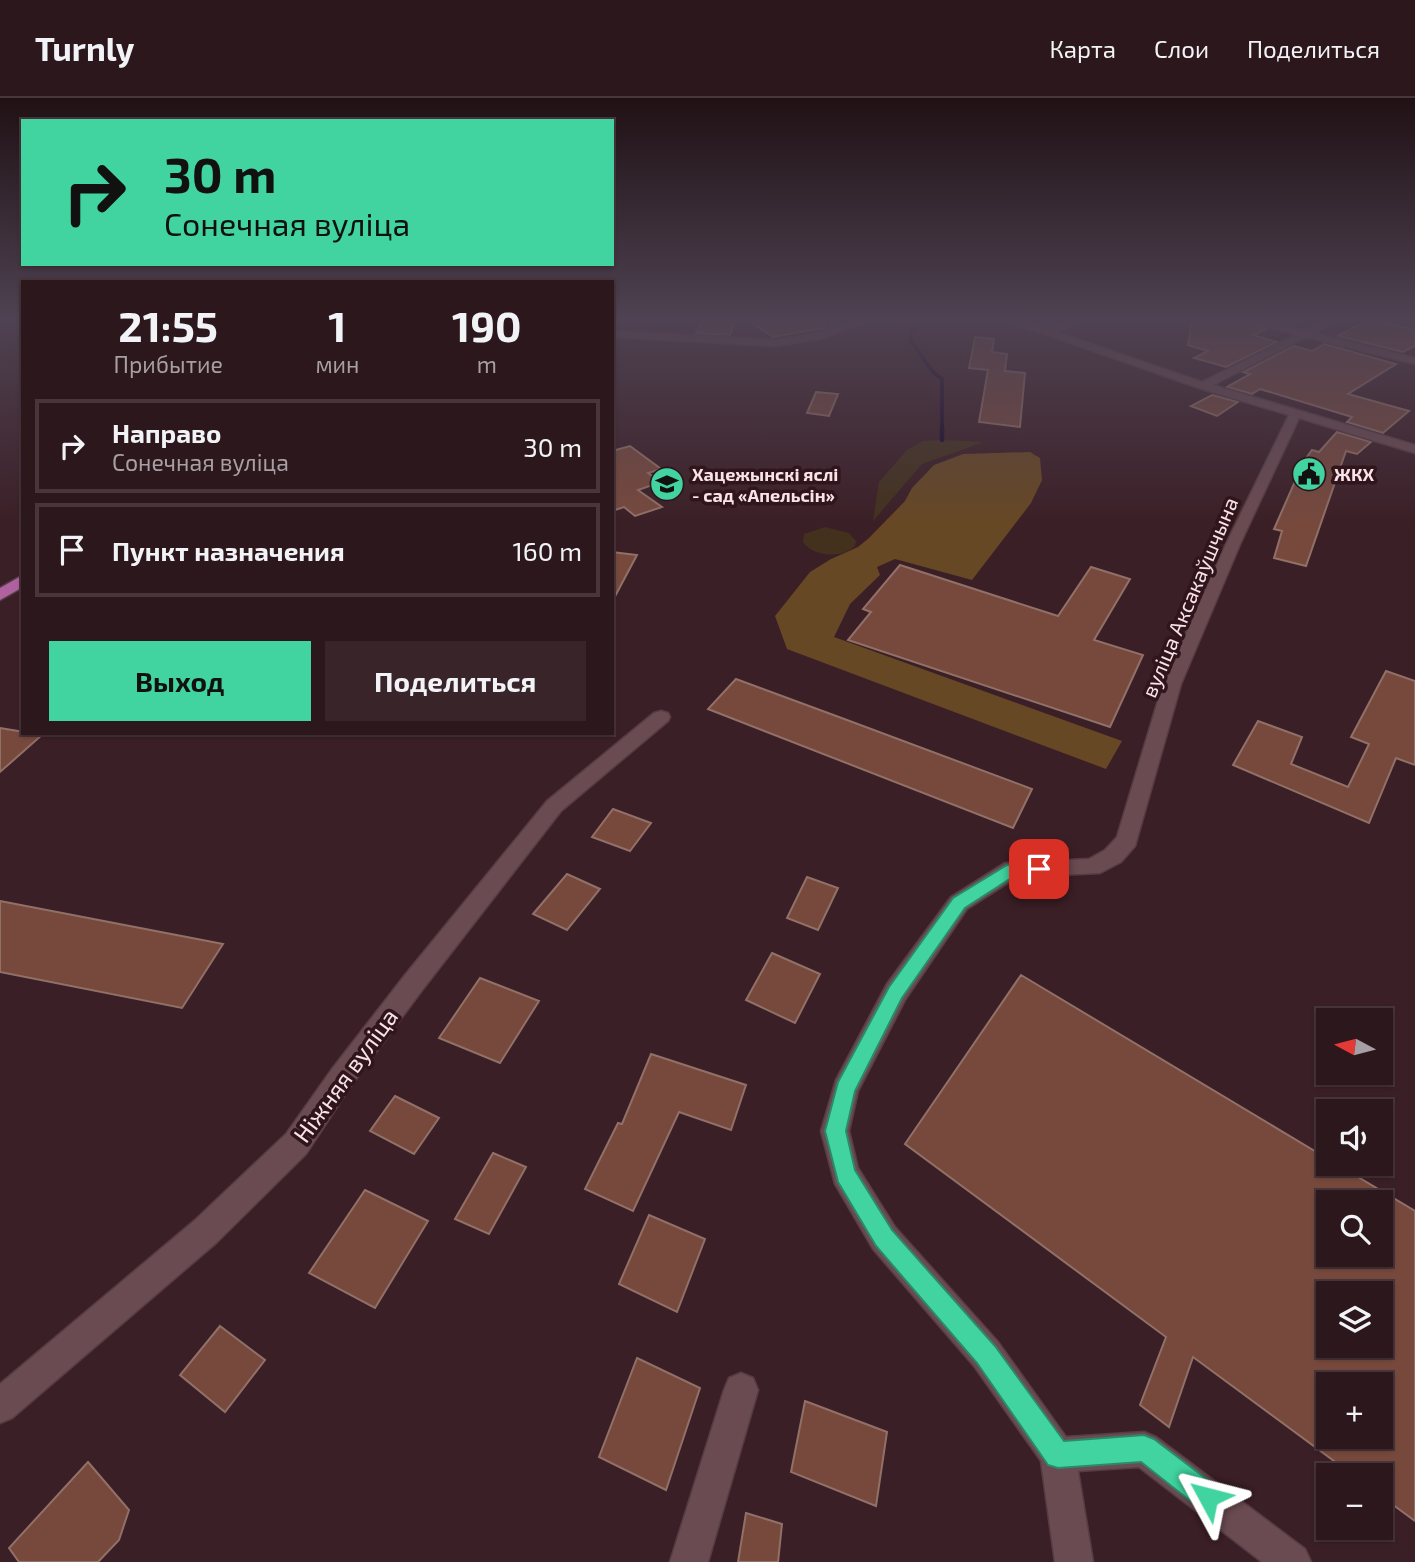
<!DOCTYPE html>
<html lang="ru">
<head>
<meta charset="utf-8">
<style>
  body { margin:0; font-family:"Exo 2",sans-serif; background:#382429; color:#f1f3f6; height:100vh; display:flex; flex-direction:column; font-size:26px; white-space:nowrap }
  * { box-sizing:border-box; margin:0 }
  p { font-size:23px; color:#a69fa3 }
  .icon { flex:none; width:38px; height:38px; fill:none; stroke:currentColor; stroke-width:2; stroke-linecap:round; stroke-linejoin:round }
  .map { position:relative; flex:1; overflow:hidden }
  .panel { position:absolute; left:21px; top:182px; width:593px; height:455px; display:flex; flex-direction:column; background:#2c171c; border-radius:0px; box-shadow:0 2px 5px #0004,0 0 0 2px #48363b }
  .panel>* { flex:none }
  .hud { position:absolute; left:21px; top:21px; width:593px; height:147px; border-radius:0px; box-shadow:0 2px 5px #0004,0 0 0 2px #48363b; background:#41d4a1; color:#111; overflow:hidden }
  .needle { width:46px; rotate:277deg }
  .fabs { position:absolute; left:1316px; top:910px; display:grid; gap:14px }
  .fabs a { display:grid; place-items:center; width:77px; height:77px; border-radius:0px; background:#2c171c; box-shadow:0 2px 5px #0004,0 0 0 2px #48363b; font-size:35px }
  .pin { position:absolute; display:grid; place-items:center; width:60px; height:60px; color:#fff; margin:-30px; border-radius:14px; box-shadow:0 4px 10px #0006 }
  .me { position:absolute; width:77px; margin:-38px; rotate:308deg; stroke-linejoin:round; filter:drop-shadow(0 0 5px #0008) }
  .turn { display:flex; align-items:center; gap:24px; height:147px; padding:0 28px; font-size:32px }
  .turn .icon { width:91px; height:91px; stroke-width:2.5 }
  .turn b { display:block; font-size:49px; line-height:60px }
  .eta { display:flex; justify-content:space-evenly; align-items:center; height:119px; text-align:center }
  .eta b { font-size:42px; font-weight:700; line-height:49px }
  .cta { display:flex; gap:14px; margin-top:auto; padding:14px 28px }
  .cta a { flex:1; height:80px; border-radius:0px; background:#41d4a1; color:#111; font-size:28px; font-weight:700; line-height:80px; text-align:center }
  .cta a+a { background:#382429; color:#f1f3f6 }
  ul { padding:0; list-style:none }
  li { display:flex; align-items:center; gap:21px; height:94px; margin:0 14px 10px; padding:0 14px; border:4px solid #48363b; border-radius:0px }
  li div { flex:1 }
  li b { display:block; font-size:26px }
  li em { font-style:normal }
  header { display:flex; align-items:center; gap:42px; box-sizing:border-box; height:98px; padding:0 35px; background:#2c171c; border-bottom:2px solid #48363b }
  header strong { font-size:33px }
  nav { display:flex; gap:38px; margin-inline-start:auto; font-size:24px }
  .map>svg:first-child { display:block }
  .green { fill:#43311e }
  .forest { fill:#674825 }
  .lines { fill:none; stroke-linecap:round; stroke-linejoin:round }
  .stream-far1 { stroke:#17092b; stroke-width:3.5 }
  .stream { stroke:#17092b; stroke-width:4.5 }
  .building { fill:#77493d; stroke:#917067; stroke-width:2; fill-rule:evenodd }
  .minor-casing { stroke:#553c43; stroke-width:3 }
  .major-casing { stroke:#553c43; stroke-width:3 }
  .minor { fill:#6b4b52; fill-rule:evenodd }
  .major { fill:#b062a0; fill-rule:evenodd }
  .route { fill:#41d4a1; stroke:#2a8a69; stroke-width:2 }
  .labels { text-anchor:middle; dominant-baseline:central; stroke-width:7; stroke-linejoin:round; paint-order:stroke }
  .far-poi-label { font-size:18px; font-weight:bold; fill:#f8e4e8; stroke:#30151d; text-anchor:start }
  .street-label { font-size:21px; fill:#f8e4e8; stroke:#30151d }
  .near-street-label { font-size:24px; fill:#f8e4e8; stroke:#30151d }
</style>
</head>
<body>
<header>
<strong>Turnly</strong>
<nav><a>Карта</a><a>Слои</a><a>Поделиться</a></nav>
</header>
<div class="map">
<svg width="1415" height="1464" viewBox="0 0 1415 1464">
  <rect width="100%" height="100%" fill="#3b1f26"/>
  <g class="green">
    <polygon points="942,342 984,344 922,366 873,423 879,384 907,352 923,343"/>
    <path d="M825,429L849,435L856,443L855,448C841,461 814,459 803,444L804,436Z"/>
  </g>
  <polygon class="forest" points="1030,354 1040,360 1042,382 1031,405 972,482 895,461 877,469 880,477 850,506 834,539 1122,643 1106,671 787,551 775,518 810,474 831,461 858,449 869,440 905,403 912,390 934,367 963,356"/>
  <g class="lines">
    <g class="stream-far1">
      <polyline points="935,230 957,226 962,221"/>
      <polyline points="917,231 912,231 910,242 933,274 942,281 942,331"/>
    </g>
    <polyline class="stream" points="942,329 942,342"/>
  </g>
  <g class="building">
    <polygon points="703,221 736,221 730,237 696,235"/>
    <polygon points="746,221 824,221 824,230 773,239"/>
    <polygon points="1192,221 1237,221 1266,231 1253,237 1277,244 1226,269 1194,260 1208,253 1188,247"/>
    <polygon points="1370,221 1415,232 1415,248 1403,254 1338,238"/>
    <polygon points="975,239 994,241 992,254 1007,256 1005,273 1025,275 1020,329 979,324 988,272 969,270"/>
    <polygon points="1324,246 1396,266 1348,296 1409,313 1383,335 1347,324 1352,319 1260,291 1252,296 1227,289 1250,276 1243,274 1294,248 1312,253"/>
    <polygon points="816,294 838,296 829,318 807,315"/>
    <polygon points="1212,297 1238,304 1217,318 1191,308"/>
    <polygon points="1337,334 1371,344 1357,356 1346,353 1306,468 1274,460 1282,433 1274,431 1304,363 1312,352 1319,354"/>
    <polygon points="630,348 661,371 648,375 661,384 638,392 662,409 635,418 624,409 612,413 612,353"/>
    <polygon points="612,454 637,457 612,504"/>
    <polygon points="900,467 1058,518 1091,469 1130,481 1094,542 1143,557 1110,629 848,542 871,514 863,511"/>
    <polygon points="1386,573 1415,583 1415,667 1396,660 1369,725 1233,667 1258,623 1302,639 1291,666 1348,689 1369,646 1351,639"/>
    <polygon points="736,581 847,622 1032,691 1013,730 708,611"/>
    <polygon points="0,630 42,637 0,674"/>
    <polygon points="613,711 651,725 630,753 592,739"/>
    <polygon points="567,776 600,791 567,832 533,816"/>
    <polygon points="807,779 838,790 818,832 787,820"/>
    <polygon points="0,803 109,824 223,846 182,910 0,874"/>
    <polygon points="772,855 820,876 795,925 746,902"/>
    <path d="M1021,877L1328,1061V1066H1336L1415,1113V1423L1381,1398V1377H1353L1193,1259L1169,1329L1140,1307L1166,1239L905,1046ZM1328,1104H1381V1157H1328ZM1328,1195H1381V1248H1328ZM1328,1286H1381V1339H1328Z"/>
    <polygon points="480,880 539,903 500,965 439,940"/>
    <polygon points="651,956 746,987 731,1032 679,1014 633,1113 585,1091 618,1025 622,1026"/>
    <polygon points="395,998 439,1020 414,1056 370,1033"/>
    <polygon points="493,1055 526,1069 489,1136 455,1121"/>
    <polygon points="365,1092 428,1123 375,1210 309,1175"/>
    <polygon points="649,1117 705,1141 677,1214 619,1186"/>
    <polygon points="220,1228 265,1262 225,1314 180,1277"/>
    <polygon points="637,1260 700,1290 666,1392 599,1359"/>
    <polygon points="805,1303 887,1334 876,1408 791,1374"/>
    <polygon points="88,1364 129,1412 119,1442 98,1464 19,1464 9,1450"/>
    <polygon points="746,1415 782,1426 778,1464 738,1464"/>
  </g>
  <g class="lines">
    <g class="minor-casing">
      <g id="minor">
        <polygon points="860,221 875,221 819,241 775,248 612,239 612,233 775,242 813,236"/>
        <polygon points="1002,221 1017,221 1047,231 1072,221 1086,221 1056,234 1202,284 1296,237 1240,221 1257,221 1304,233 1326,221 1339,221 1314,235 1415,260 1415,266 1306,239 1213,287 1415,347 1415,355 1299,320 1241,444 1181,586 1135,748 1121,764 1100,775 1017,779 967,811 905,902 858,993 849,1033 858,1070 895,1129 998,1244 1066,1339 1144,1334 1156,1339 1305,1451 1311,1464 1262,1464 1139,1369 1078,1373 1093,1464 1055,1464 1041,1363 974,1268 873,1151 835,1086 821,1033 836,982 887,886 951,799 1005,765 1089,761 1105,752 1117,739 1163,586 1227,444 1289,317 1199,290"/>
        <polygon points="661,613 668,615 670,619 668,623 561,713 423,891 350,989 306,1056 216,1145 12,1320 0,1325 0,1286 194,1123 286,1036 332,971 405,877 547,703 654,615"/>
        <polygon points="741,1275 753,1280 758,1292 708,1464 670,1464 724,1292 729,1280"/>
      </g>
    </g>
    <g class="major-casing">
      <polygon id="major" points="23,477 23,489 0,502 0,490"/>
    </g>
    <use href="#minor" class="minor"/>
    <use href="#major" class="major"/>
  </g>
  <linearGradient id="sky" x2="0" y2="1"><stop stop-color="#201115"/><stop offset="0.52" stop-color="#4f4252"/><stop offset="1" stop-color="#4f4252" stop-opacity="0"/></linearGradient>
  <rect width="1415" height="426" fill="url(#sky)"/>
  <polygon class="route" points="1039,764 1045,766 1048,771 1045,775 1016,777 965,810 902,900 855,993 846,1033 855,1072 892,1132 995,1248 1064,1343 1144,1337 1154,1341 1217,1389 1221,1399 1217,1409 1208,1413 1198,1409 1141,1364 1058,1370 1048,1367 977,1265 876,1148 838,1084 825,1033 838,984 889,889 953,800 1007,767"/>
  <defs>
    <g id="civic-disc" transform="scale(1.75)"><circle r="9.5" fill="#41d4a1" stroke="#30151d"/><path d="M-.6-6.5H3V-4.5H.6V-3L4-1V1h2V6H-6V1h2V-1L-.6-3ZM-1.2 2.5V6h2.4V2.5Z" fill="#111"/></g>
    <g id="school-disc" transform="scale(1.75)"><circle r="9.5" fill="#41d4a1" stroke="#30151d"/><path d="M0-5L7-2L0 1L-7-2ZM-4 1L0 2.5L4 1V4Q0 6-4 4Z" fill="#111"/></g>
  </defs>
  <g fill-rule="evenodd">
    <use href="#civic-disc" x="1309" y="376"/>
    <use href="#school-disc" x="667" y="386"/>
  </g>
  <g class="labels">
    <g class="far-poi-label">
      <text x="692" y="376">Хацежынскі яслі<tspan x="692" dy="21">- сад «Апельсін»</tspan></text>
      <text x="1334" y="376">ЖКХ</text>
    </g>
    <g class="street-label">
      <text transform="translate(1189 499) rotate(-67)">вуліца Аксакаўшчына</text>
    </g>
    <g class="near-street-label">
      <text transform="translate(345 977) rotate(-54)">Ніжняя вуліца</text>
    </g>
  </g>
</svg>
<div class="fabs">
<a><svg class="needle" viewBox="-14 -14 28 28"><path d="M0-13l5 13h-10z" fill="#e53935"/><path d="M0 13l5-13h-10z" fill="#a69fa3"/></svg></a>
<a><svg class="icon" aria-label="sound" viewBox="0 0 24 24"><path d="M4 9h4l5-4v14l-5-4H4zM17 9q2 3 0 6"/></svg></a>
<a><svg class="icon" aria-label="search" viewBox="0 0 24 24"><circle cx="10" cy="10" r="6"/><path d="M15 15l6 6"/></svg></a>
<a><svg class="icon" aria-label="layers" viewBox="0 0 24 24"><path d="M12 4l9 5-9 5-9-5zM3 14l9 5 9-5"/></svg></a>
<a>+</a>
<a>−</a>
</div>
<div class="pin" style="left:1039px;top:771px;background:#d93025"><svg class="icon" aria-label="arrive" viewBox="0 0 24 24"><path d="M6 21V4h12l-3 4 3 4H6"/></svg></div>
<svg class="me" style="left:1208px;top:1399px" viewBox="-20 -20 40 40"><path d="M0-17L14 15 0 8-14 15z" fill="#41d4a1" stroke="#fff" stroke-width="4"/></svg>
<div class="hud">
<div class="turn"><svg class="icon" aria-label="right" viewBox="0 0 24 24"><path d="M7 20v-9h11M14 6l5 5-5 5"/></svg><div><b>30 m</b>Сонечная вуліца</div></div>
</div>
<section class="panel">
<div class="eta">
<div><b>21:55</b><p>Прибытие</p></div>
<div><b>1</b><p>мин</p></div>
<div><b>190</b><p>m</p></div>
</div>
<ul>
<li><svg class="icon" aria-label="right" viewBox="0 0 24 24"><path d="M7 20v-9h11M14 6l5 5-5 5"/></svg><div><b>Направо</b><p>Сонечная вуліца</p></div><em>30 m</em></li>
<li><svg class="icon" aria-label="arrive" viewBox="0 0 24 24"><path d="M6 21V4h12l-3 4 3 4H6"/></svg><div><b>Пункт назначения</b></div><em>160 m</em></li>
</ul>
<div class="cta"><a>Выход</a><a>Поделиться</a></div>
</section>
</div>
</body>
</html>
